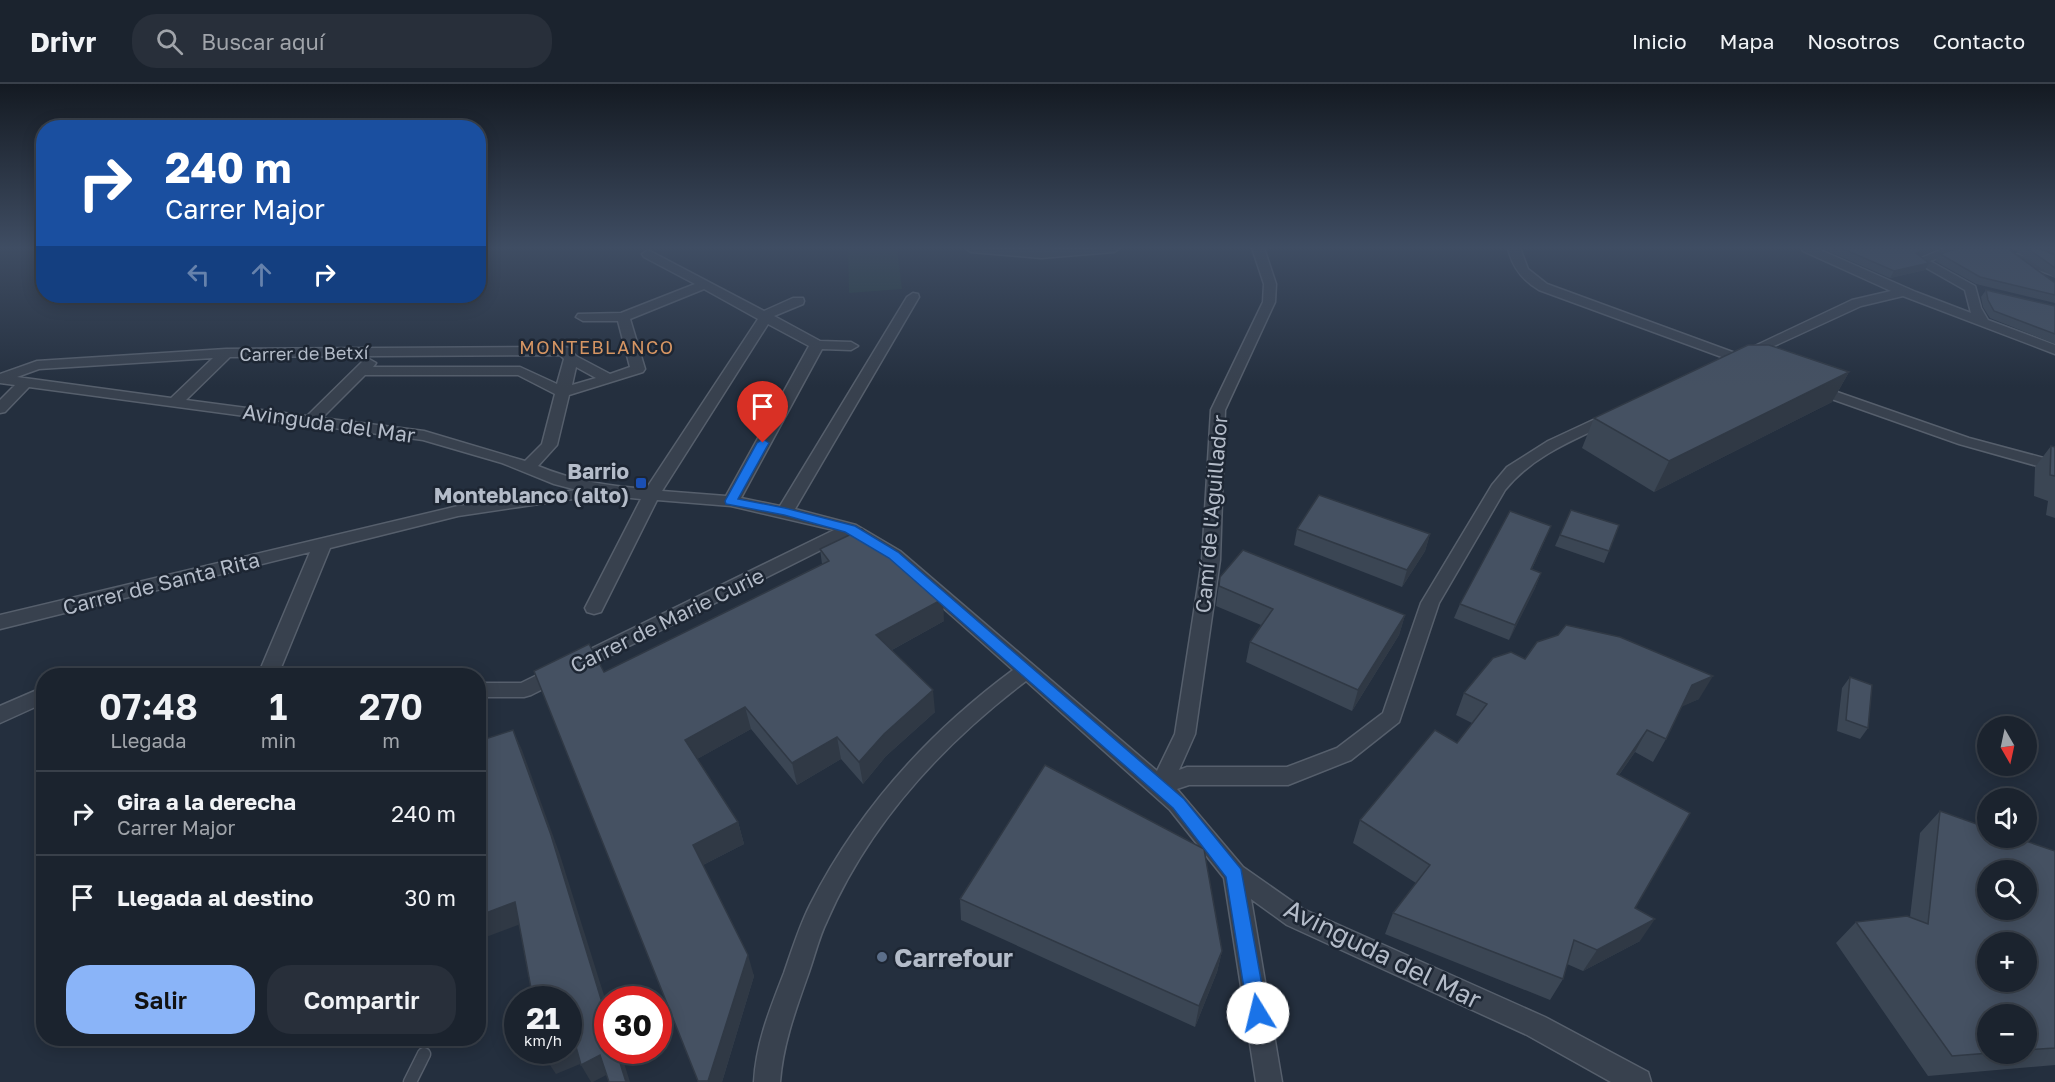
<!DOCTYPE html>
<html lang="es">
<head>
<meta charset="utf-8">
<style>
  body { margin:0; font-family:"Golos Text",sans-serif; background:#282f3a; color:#f1f3f6; height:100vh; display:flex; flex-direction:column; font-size:22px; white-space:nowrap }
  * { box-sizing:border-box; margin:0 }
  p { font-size:20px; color:#a0a4aa }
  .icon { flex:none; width:33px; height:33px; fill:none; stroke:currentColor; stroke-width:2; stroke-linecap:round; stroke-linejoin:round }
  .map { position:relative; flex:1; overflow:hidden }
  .panel { position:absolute; left:36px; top:584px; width:450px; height:378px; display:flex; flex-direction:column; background:#1b232e; border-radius:24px; box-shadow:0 3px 15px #0003,0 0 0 2px #39404a }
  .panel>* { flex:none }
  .guide { position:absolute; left:36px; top:36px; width:450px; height:183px; border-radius:24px; box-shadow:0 3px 15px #0003,0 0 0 2px #39404a; background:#1a4fa0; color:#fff; overflow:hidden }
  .needle { width:39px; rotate:171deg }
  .buttons { position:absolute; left:1977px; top:632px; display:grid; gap:12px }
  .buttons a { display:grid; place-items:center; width:60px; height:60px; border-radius:50%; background:#1b232e; box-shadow:0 3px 15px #0003,0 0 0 2px #39404a; font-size:30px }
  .speed { position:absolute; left:504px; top:902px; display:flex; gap:12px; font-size:30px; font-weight:700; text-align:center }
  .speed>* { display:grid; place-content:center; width:78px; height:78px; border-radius:50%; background:#1b232e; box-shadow:0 3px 15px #0003,0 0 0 2px #39404a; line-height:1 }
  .speed small { font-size:15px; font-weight:400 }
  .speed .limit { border:9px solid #d22; background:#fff; color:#111 }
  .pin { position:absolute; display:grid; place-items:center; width:51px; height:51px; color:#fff; margin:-62px -26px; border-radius:50% 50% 50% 0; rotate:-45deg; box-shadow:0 0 6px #0007 }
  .pin .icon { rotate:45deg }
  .me { position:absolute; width:66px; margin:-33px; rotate:351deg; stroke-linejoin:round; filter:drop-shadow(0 0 4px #0008) }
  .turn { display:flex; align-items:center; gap:21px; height:126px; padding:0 30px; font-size:27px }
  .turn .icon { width:78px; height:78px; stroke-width:2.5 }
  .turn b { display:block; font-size:42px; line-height:51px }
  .lanes { display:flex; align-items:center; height:57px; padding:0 30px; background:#0003; justify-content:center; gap:30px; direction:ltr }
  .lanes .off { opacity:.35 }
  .eta { display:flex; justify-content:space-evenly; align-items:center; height:102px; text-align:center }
  .eta b { font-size:36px; font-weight:600; line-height:42px }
  .primary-button { display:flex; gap:12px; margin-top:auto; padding:12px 30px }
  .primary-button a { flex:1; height:69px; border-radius:24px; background:#8ab4f8; color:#111; font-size:24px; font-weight:600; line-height:69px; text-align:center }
  .primary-button a+a { background:#282f3a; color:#f1f3f6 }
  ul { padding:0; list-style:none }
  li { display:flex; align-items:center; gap:18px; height:84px; padding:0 30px; border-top:2px solid #39404a }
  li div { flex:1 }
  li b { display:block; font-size:22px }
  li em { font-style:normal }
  header { display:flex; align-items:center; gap:36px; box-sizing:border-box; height:84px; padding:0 30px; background:#1b232e; border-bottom:2px solid #39404a }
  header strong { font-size:28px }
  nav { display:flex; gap:33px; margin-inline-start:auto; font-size:21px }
  .search { width:420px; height:54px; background:#282f3a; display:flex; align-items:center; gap:15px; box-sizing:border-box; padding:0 21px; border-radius:24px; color:#a0a4aa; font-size:22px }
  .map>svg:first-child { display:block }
  .green { fill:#263c3f }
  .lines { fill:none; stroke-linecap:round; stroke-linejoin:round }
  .lane-casing { stroke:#565f6c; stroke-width:15 }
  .street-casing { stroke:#565f6c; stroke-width:3 }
  .lane { stroke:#38414e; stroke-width:12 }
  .street { fill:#38414e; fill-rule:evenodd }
  .wall { fill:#3b4654; fill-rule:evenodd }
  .shaded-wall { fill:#303945 }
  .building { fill:#455162; stroke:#303945; stroke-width:1.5; fill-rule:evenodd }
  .route { fill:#1a73e8; stroke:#114b97; stroke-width:1.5 }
  .transit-dot { fill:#1a4fb4; stroke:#1d2633; stroke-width:2 }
  .service-dot { fill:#5c6f8a; stroke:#1d2633; stroke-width:2 }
  .labels { text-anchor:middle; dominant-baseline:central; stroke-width:5; stroke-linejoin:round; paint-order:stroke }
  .far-neighbourhood-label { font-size:18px; letter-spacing:1.5px; fill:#d59563; stroke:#1d2633 }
  .far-street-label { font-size:18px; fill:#b4bcc9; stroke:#1d2633 }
  .street-label { font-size:21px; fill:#b4bcc9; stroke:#1d2633 }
  .poi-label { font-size:21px; font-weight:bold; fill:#b4bcc9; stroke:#1d2633; text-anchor:end }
  .near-street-label { font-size:26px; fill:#b4bcc9; stroke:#1d2633 }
  .near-poi-label { font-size:26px; font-weight:bold; fill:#b4bcc9; stroke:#1d2633; text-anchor:start }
</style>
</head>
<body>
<header>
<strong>Drivr</strong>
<div class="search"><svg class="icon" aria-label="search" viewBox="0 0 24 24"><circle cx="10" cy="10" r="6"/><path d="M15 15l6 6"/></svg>Buscar aquí</div>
<nav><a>Inicio</a><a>Mapa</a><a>Nosotros</a><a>Contacto</a></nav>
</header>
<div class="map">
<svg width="2055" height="998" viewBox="0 0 2055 998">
  <rect width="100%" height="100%" fill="#242f3e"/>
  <polygon class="green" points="848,164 897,164 902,205 849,209"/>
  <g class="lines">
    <g class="lane-casing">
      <polyline id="lane" points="410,998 424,970"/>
    </g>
    <g class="street-casing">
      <g id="street">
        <polygon points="965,164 1041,166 1120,164 1114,168 1041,174 971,168"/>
        <path d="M1252,164H1264L1276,200L1275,218L1225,326L1220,476L1195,650L1179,686L1187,683H1287L1337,664L1383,629L1421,519L1492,401L1507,383L1548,357L1606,330L1611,328L1619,333L1616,336C1576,355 1533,371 1505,406L1439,519L1399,638L1351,676L1288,701H1189L1177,705L1243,783L1303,825L1545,933L1648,988L1651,998H1611L1527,951L1287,841L1251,815L1282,998H1256L1224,794L1170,726L1026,597C943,660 869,740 827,837C819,853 815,871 809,888C796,925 783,959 780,998H754C756,959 770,925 784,889C792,866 799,843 810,821C858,726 928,649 1013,586L888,475L849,452L531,611L524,613H478V599H521L834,446L731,422L657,416L601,528L594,530L587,528L585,524L641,415L600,411L458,432L330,464L278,591H258L310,468L0,545V531L458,422L577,406L554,400L502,379L423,356L29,303L5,328L0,329V316L15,301L0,299V290L37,277L226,265L564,263L569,264L576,272L610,290L630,283L618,237H583L576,233L578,230L621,229L695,200L644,173L642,170L648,166L764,227L793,214H803L804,217L803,220L774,232L820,257L851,258L858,262L851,266L822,265L741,414L780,422L907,213L913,209L918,210L919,213L795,425L856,441L900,467L1157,687L1175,650L1202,476L1211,326L1263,218L1264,200ZM704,205L758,235L646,405C608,402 574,397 538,382L557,361L569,311L643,288L645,285L630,235ZM768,240L809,262L726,412L662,407ZM560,271L564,275L557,300L520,283H373L376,279L369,275L364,276L307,332L186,316L230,273ZM213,274L171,314L17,293L39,285ZM576,283L596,294L572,301ZM365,291H518L555,310L542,360L525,377L424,347L322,334Z"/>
        <path d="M1508,164H1520L1528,185L1547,200L1738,270L1852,216L1891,207L1803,167L1801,164H1816L1916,208L1971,229L1965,206L1914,177L1945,164H1961L1959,167L1930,177L1975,202L1981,224L1988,236L2055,261V270L1903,212L1861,222L1748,274L1756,279L1749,283L1539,206C1522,196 1512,183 1508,164Z"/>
        <polygon points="2017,170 2055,184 2055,192 2013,177 2011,174"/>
        <polygon points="1814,300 1969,354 2055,377 2055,387 1959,360 1809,307 1807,304 1809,301"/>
        <polygon points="44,603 44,619 0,639 0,622"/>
      </g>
    </g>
    <use href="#lane" class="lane"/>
    <use href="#street" class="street"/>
  </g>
  <g class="wall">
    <polygon points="1821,164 1940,164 1921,172 1925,186 1890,194"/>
    <polygon points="2012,164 2038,164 2055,171 2055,194"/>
    <polygon points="2041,164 2055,164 2055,170"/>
    <polygon points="1940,170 2055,199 2055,219 1976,200 1935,177"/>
    <polygon points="1986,206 2055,222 2055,260 1990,234 1983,223 1981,213"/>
    <polygon points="1849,288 1832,318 1654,408 1582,364 1594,334"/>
    <polygon points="2051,362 2055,363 2055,434 2046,431 2048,417 2034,412 2035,383"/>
    <polygon points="1571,426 1609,467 1604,479 1555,462"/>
    <polygon points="1297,445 1430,450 1425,467 1402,503 1294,461"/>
    <polygon points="1545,456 1532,485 1541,489 1535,504 1509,556 1454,534 1460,520"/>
    <polygon points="820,465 944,537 892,566 935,628 886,672 863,700 841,675 797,701 751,645 697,675 738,738 744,760 703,781 754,892 722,998 698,998 534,587 604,588 822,480"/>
    <polygon points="1220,493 1405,531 1399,551 1352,627 1246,578 1250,558 1261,541 1216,522"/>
    <polygon points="1558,551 1699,615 1682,622 1666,655 1653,678 1635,668 1619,691 1640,857 1583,887 1567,880 1563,895 1550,916 1385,850 1393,829 1416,799 1353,759 1360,736 1457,659 1472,639 1456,631 1464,609 1525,575"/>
    <polygon points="1850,593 1868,644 1860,655 1837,647 1842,604"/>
    <path d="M1940,727L2055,767V981L1928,992L1836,859L1856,838L1910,833L1920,749ZM2026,930V969H1988Z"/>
    <polygon points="960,815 1222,867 1217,888 1195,943 961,836"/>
  </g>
  <g class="shaded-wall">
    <polygon points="1928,164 1940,164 1912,176 1916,169"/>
    <polygon points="1929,179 1925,186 1890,194 1894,187"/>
    <polygon points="1849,288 1832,318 1654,408 1669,377"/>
    <polygon points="1551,442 1545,456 1525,500 1531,485"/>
    <polygon points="1430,450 1425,467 1402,503 1407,486"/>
    <polygon points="1541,489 1535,504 1509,556 1515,541"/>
    <polygon points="943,515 944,537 879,573 876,551"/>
    <polygon points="1405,531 1399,551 1352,627 1358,606"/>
    <polygon points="1713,592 1699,615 1679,624 1692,601"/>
    <polygon points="933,606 935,628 886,672 863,700 859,678 884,650"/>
    <polygon points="745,623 751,645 692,678 685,656"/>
    <polygon points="513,646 522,666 560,771 608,924 608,938"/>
    <polygon points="1647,646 1635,668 1604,712 1617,690"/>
    <polygon points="837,653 841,675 797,701 792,679"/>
    <polygon points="738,738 744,760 701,782 693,761"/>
    <polygon points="515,818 526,838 478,856 478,832"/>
    <polygon points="1655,835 1640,857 1583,887 1597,866"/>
    <polygon points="1222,867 1217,888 1195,943 1199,922"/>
    <polygon points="748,871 754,892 722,998 708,998 708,997"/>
    <polygon points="575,959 585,978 556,990 544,972 559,966 568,966 568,962"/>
    <polygon points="616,966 620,966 630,998 626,998"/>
    <polygon points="600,971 610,989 593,998 591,998 581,981"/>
  </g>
  <g class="building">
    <polygon points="1841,164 1928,164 1916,169 1929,179 1894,187"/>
    <polygon points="1959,164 2007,164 2055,199 2055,211 1980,193 1940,170"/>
    <polygon points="2027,164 2038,164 2055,171 2055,184"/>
    <polygon points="1986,206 2055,222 2055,250 1994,227 1988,216"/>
    <polygon points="1748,261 1769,261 1849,288 1669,377 1594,334"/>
    <polygon points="2051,362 2055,363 2055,392 2050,391"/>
    <polygon points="1319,411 1430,450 1407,486 1297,445"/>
    <polygon points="1571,426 1619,441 1609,467 1560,451"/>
    <polygon points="1510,427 1551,442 1531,485 1541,489 1515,541 1460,520"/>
    <polygon points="862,445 943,515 876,551 933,606 884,650 859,678 837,653 792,679 745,623 685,656 738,738 693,761 748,871 708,997 698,997 534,587 589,560 604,588 829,477 820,465"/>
    <polygon points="1243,466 1405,531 1358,606 1250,558 1273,525 1219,502 1220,493"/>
    <polygon points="1566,541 1620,553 1713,592 1692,601 1666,655 1647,646 1617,690 1690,729 1635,824 1655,835 1597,866 1574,856 1563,895 1393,829 1430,781 1360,736 1435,646 1457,659 1487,620 1464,609 1493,574 1511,568 1525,575 1537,558 1558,551"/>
    <polygon points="1850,593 1872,601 1868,644 1846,636"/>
    <polygon points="513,646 551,751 608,938 608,966 616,966 626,998 609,998 600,971 581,981 575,959 568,962 568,915 533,915 515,818 478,832 478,657 479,657"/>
    <polygon points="1045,681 1204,765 1222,867 1199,922 960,815"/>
    <path d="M1940,727L1988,744V753H2014L2055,767V964L2026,966V930H1988V969H1990L1952,972L1856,838L1907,832L1928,840ZM1988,786H2026V825H1988ZM1988,858H2026V897H1988Z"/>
    <polygon points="543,966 559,966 544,972"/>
  </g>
  <linearGradient id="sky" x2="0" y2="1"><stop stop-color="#141a22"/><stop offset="0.54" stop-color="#3f4d63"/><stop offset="1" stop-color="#3f4d63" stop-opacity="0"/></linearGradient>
  <rect width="2055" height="303" fill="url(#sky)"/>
  <polygon class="route" points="763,355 769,359 738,415 785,424 855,442 898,468 1184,715 1241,785 1267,929 1264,935 1258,938 1251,935 1248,929 1226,793 1173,724 889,474 845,448 784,431 726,420 725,417 757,359"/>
  <rect class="transit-dot" x="635" y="393" width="12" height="12" rx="3"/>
  <circle class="service-dot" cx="882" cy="873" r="6"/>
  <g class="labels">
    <g class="far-neighbourhood-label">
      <text x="597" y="263">MONTEBLANCO</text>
    </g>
    <g class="far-street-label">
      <text transform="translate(304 269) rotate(-1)">Carrer de Betxí</text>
    </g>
    <g class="street-label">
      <text transform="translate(329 339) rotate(8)">Avinguda del Mar</text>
      <text transform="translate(1211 430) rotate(-85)">Camí de l'Aguillador</text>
      <text transform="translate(161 499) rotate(-14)">Carrer de Santa Rita</text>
      <text transform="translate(667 536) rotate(-26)">Carrer de Marie Curie</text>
    </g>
    <g class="poi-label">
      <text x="629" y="387">Barrio<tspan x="629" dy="24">Monteblanco (alto)</tspan></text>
    </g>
    <g class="near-street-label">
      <text transform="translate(1383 870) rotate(26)">Avinguda del Mar</text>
    </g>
    <g class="near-poi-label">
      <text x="894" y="873">Carrefour</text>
    </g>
  </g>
</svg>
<div class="buttons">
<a><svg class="needle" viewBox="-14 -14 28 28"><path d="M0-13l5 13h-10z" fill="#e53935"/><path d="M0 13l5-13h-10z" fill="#a0a4aa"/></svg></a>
<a><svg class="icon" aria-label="sound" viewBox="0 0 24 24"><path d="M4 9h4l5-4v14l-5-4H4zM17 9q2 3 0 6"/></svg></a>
<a><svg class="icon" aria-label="search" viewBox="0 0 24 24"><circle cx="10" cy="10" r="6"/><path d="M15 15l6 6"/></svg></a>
<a>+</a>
<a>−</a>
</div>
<div class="speed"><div>21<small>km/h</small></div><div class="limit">30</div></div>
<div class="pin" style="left:763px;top:359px;background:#d93025"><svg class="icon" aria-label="arrive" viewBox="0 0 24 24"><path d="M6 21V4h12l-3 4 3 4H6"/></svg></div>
<svg class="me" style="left:1258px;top:929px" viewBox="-20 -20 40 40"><circle r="19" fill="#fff"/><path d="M0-13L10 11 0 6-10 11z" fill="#1a73e8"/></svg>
<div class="guide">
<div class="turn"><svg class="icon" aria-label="right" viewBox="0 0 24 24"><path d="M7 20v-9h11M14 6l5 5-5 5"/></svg><div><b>240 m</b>Carrer Major</div></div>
<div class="lanes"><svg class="icon off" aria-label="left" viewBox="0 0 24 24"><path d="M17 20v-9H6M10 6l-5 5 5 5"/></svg><svg class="icon off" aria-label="ahead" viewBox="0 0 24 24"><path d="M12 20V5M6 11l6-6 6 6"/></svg><svg class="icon" aria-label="right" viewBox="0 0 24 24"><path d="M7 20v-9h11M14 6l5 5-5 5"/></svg></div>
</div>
<section class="panel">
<div class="eta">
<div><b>07:48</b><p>Llegada</p></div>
<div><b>1</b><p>min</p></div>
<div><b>270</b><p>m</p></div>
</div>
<ul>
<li><svg class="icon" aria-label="right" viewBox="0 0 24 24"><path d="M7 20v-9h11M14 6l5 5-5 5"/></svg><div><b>Gira a la derecha</b><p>Carrer Major</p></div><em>240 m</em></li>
<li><svg class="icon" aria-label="arrive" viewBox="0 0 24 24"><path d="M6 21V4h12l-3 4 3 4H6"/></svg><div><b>Llegada al destino</b></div><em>30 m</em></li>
</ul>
<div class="primary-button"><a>Salir</a><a>Compartir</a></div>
</section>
</div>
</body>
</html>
